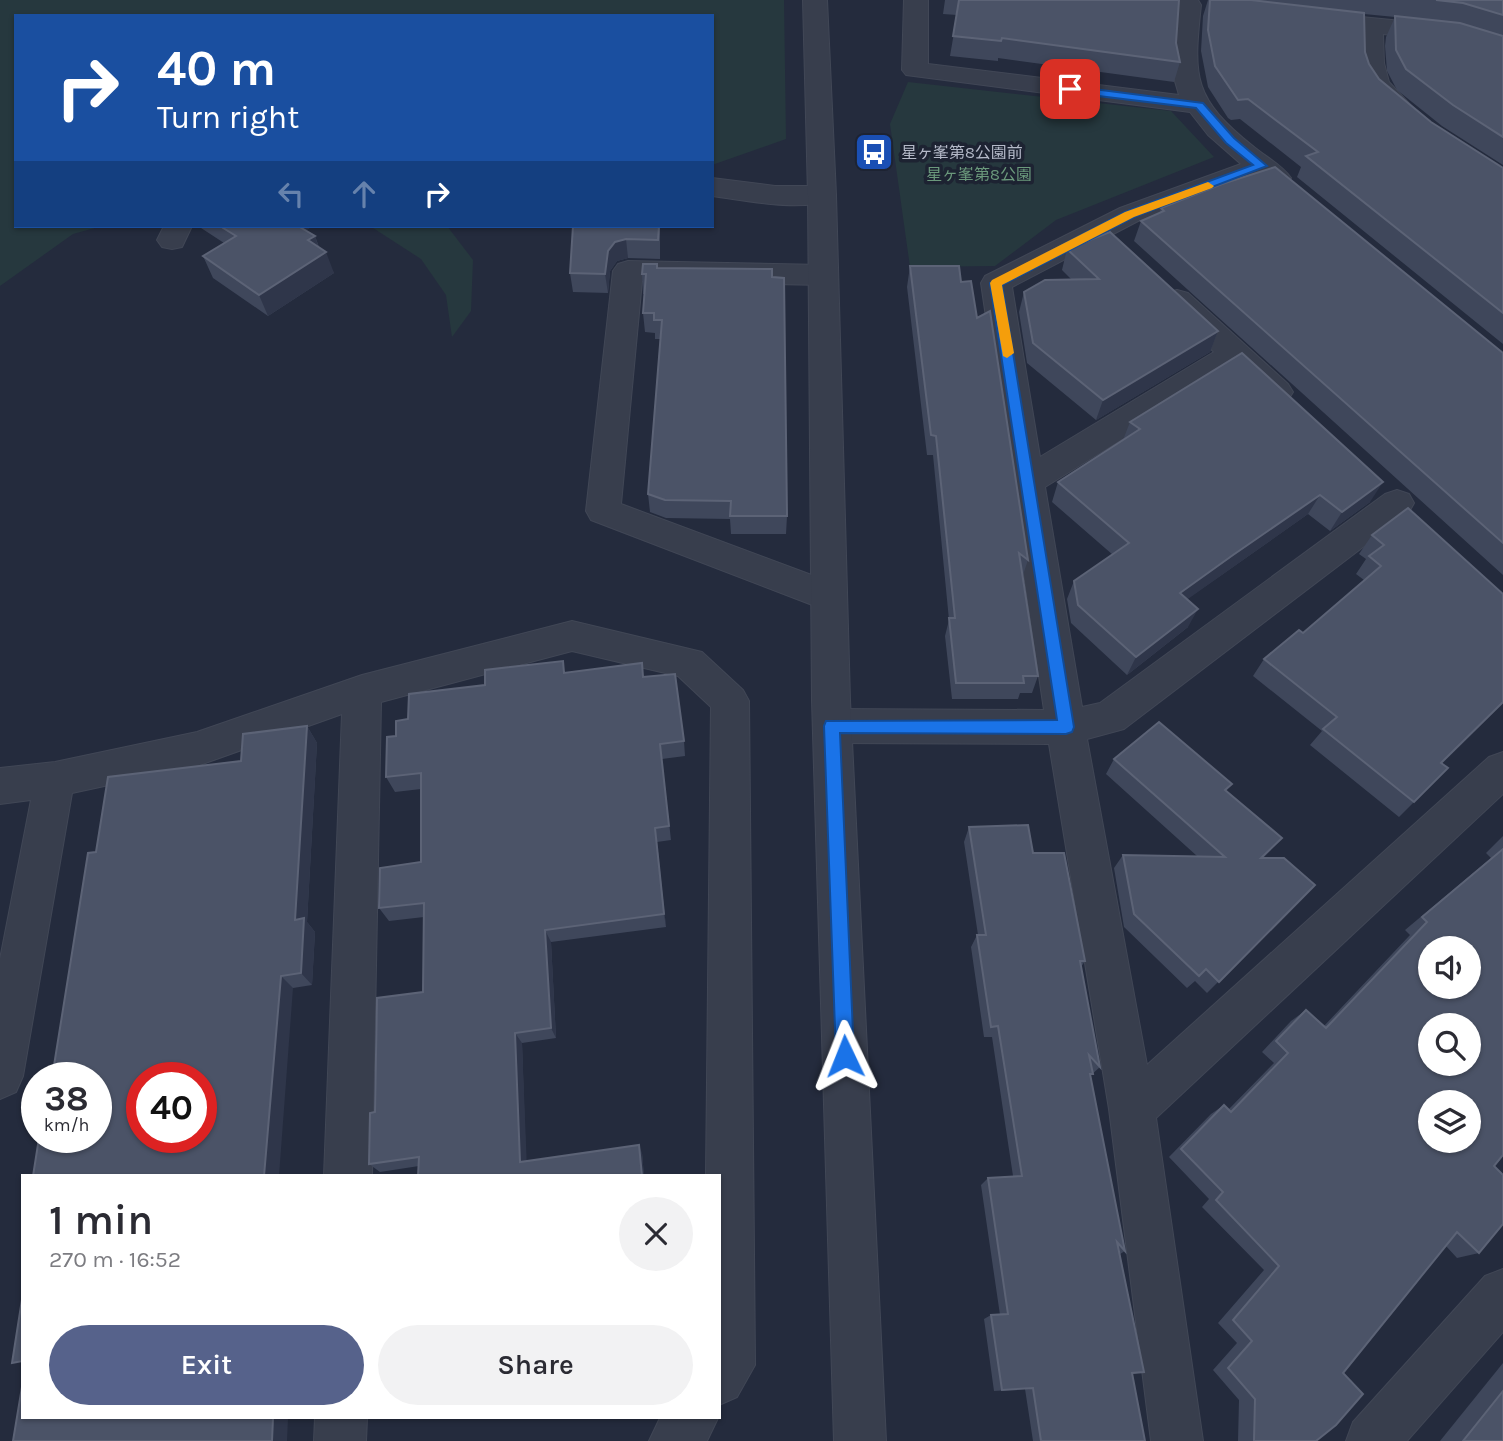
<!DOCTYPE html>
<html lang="en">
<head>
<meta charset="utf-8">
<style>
  body { margin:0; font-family:Karla,"Noto Sans JP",sans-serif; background:#f2f2f3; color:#2b2b33; height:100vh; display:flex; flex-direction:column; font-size:26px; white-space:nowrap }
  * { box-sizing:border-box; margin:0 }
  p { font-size:23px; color:#7c7c81 }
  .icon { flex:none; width:38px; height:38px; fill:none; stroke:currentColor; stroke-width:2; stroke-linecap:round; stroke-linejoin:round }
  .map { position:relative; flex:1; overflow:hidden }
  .panel { position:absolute; left:21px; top:1174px; width:700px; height:245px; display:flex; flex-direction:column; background:#fff; border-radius:0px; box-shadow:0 2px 5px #0004 }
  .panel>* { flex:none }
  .guide { position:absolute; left:14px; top:14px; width:700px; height:214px; border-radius:0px; box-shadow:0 2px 5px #0004; background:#1a4fa0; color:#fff; overflow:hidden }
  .fabs { position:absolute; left:1418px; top:936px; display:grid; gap:14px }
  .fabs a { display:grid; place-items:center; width:63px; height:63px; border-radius:50%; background:#fff; box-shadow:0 2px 5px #0004; font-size:35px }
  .speed { position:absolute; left:21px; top:1062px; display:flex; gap:14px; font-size:35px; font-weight:700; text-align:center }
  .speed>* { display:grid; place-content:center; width:91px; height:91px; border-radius:50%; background:#fff; box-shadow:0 2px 5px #0004; line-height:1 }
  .speed small { font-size:18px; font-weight:400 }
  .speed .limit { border:10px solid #d22; background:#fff; color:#111 }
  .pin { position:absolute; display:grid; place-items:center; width:60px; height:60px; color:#fff; margin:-30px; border-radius:14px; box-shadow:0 4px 10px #0006 }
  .me { position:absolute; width:77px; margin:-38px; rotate:358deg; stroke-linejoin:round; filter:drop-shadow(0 0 5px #0008) }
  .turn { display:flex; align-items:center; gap:24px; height:147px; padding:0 28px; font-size:32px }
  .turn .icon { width:91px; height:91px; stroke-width:2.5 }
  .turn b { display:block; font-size:49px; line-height:60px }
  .lanes { display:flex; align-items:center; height:66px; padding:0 28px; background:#0003; justify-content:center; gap:35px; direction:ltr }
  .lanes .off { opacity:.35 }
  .round { display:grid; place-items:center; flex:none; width:74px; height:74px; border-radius:37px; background:#f2f2f3 }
  .overview { display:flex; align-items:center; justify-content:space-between; height:119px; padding:0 28px }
  h1 { font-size:42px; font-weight:600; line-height:52px }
  .action { display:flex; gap:14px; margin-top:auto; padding:14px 28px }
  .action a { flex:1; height:80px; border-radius:42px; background:#56628b; color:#fff; font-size:28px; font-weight:600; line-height:80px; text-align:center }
  .action a+a { background:#f2f2f3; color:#2b2b33 }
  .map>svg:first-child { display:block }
  .green { fill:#26383e }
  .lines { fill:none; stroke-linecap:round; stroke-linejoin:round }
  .minor-casing { stroke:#414756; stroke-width:2 }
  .tertiary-casing { stroke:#414756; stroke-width:2 }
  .minor { fill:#383e4d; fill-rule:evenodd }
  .tertiary { fill:#383e4d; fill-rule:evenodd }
  .wall { fill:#3f475b }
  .shaded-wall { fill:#2f364a }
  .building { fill:#4b5367; stroke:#5c6376; stroke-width:2; fill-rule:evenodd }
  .route { fill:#1a73e8; stroke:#114b97; stroke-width:2 }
  .slow { fill:#f59e0b }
  .labels { text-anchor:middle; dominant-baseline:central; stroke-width:7; stroke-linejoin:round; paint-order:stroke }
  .far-poi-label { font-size:16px; fill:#b4b9c8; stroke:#1d2332; text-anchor:start }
  .far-park-label { font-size:16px; fill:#6b997c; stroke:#1d2332 }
</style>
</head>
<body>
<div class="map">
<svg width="1503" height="1441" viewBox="0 0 1503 1441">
  <rect width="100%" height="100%" fill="#242b3d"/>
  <g class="green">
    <polygon points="0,0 784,0 786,139 712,165 712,16 16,16 16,226 102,226 73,234 0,286"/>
    <polygon points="908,82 1171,111 1214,157 1056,220 995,266 910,267 890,124"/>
    <polygon points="370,226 447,226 473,260 471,311 452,337 446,295 421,259"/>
  </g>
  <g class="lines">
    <g class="minor-casing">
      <g id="minor">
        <path d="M904,0H928V64L1179,95L1170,64L1177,5L1180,0H1198L1201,5C1193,79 1193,98 1254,147C1266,157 1282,165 1291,178L1287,184C1274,187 1268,185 1258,177L1140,220L1012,287L1040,457L1214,352L1162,300L1166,293L1177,290L1188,293L1288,384L1293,392L1288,400C1264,407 1250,385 1233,370L1045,487L1082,707L1100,703L1385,494L1397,490L1409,494L1414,503L1409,512L1124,729L1087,739L1147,1065L1489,757L1503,752V794L1156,1118L1203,1441H1151L1109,1109L1049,744L832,743L818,738L813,726L818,714L832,709L1044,710L981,283L985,276L1120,208L1241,164L1208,135L1190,112L906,75L902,70Z"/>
        <path d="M1311,12L1452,26L1503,41V57L1450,41L1383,34L1384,63L1389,82L1414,109L1410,115C1386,121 1364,94 1360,71C1357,58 1358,45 1358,31L1302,24L1299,19L1302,14Z"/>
        <path d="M712,178L775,186H822L832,189L836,195L832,201C794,211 750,201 712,196Z"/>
        <polygon points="164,226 192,226 182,247 172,249 162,247 157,240"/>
        <polygon points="628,261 823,265 834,268 838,275 834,282 823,285 642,281 621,504 841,586 846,596 841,606 828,610 815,606 591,520 586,511 613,271 618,264"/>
        <polygon points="572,621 702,652 743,690 749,701 755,1365 737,1397 719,1405 719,1176 706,1176 711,707 678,676 572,651 381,702 372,1176 324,1176 342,714 197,766 72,793 23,1076 16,1092 0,1099 0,959 31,800 0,804 0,768 55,762 197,732 362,675"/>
        <polygon points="1503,1269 1503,1332 1407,1441 1346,1441 1353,1422 1485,1276"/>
        <polygon points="315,1418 367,1418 366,1441 314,1441"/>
        <polygon points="660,1418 718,1418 707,1441 649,1441"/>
      </g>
    </g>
    <g class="tertiary-casing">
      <polygon id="tertiary" points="803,0 827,0 836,195 850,700 886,1441 834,1441 812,700 808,195"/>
    </g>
    <use href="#minor" class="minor"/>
    <use href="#tertiary" class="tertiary"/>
  </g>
  <g class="wall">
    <polygon points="945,0 1179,0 1176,43 1180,62 1174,82 998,58 998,61 950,56 957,15 943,14"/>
    <polygon points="1208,0 1503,0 1503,165 1442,126 1397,90 1387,71 1385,46 1386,37 1395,17 1364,14 1365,52 1369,64 1379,79 1431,122 1503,168 1503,344 1297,177 1301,167 1240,119 1231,120 1228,118 1208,87 1201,51 1203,16"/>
    <polygon points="1161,208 1503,353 1503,575 1134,241 1141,221 1159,214"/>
    <polygon points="198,226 313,226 306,230 315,236 319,247 334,273 268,316 213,278 203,256 224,243"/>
    <polygon points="573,226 660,226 660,259 628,258 617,261 610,271 608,293 573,292 570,273"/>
    <polygon points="1067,249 1218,331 1210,352 1096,420 1027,363 1019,312 1024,292 1071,279 1062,270"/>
    <polygon points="910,266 961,282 977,318 1028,560 1023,575 1038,676 1032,693 1020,693 1018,699 952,699 945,636 949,620 933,455 927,455 907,287"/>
    <polygon points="658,268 787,516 786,534 731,534 730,519 666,518 650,512 648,494 660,339 655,339 655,333 645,332 643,313 644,294 643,294 642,274"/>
    <polygon points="1130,422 1370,502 1330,531 1308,514 1223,574 1187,599 1188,627 1127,675 1071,623 1067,599 1074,581 1113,555 1052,502 1058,482 1123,440"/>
    <polygon points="1372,535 1503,594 1441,763 1414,802 1399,817 1310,745 1322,731 1253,676 1264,659 1303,633 1364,580 1356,574 1366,559 1359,554"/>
    <polygon points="566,672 644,677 684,741 685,756 662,759 671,840 657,842 666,927 551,942 556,1038 522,1043 526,1162 642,1153 644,1176 419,1166 380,1172 369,1164 375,1112 423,992 424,917 389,921 379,908 421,862 421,789 395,792 386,777 396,736 408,719 485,685"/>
    <polygon points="307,726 317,743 307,922 315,932 312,985 293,988 96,1138 96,852 241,761"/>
    <polygon points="1114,759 1232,784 1226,791 1282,838 1263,858 1315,885 1207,993 1195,981 1187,988 1124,927 1114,868 1123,855 1197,856 1106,774"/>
    <polygon points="969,827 1033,853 1085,961 1081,967 1100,1067 1090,1076 1125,1251 1120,1254 1144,1372 1132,1374 1145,1441 1033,1441 1025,1389 994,1391 984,1319 991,1315 1000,1315 981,1185 988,1178 1013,1176 992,1037 984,1037 971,947 977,935 978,935 964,842"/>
    <polygon points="1503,836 1503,1155 1494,1166 1479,1253 1457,1258 1446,1246 1343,1373 1316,1441 1238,1441 1239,1400 1213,1370 1237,1343 1218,1323 1264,1270 1202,1207 1209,1199 1169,1157 1211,1114 1224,1105 1228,1110 1274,1063 1262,1052 1291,1021 1306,1010 1324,1026 1410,935 1405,930 1491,858 1486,853"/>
    <polygon points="1503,1363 1503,1441 1440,1441"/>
  </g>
  <g class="shaded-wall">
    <polygon points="288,226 313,226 293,238"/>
    <polygon points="315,236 321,255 326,252 334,273 268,316 259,295 308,240"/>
    <polygon points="626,239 628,258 617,261 610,271 608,293 605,274 608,251 615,242"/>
    <polygon points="1218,331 1210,352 1096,420 1103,400"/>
    <polygon points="1383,482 1370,502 1330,531 1342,512"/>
    <polygon points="1320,495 1308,514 1171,611 1180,593"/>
    <polygon points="1198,609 1188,627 1127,675 1136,657"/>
    <polygon points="307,726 317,743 307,922 315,932 312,985 301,973 295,920"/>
    <polygon points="655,828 657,842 666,927 664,914"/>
    <polygon points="545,930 551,942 556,1038 551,1028"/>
    <polygon points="281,976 293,988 279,1176 264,1176"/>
    <polygon points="515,1033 522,1043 527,1170 520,1162"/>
    <polygon points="639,1145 642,1153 644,1176 642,1176"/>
    <polygon points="273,1418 288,1418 287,1441 272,1441"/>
  </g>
  <g class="building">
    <polygon points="959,0 1179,0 1176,43 1180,62 1002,38 1001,41 953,36"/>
    <polygon points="1210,0 1251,0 1364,13 1365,52 1369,64 1379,79 1431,122 1503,168 1503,313 1306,156 1318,152 1248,99 1238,100 1236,97 1215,66 1208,30"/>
    <polygon points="1436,0 1503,0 1503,15 1463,3"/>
    <polygon points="1395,16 1460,23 1503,36 1503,137 1453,105 1406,69 1396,50"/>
    <polygon points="1275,167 1503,353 1503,543 1141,221 1164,211 1161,208 1222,184"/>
    <polygon points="220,226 298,226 315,236 308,240 326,252 259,295 203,256 236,236"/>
    <polygon points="573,226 659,226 658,240 626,239 615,242 608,251 605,274 570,273"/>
    <polygon points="1110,232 1218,331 1103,400 1033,343 1024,292 1045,280 1099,279 1067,249"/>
    <polygon points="643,264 657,264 657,268 772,269 772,277 784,278 787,516 730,516 731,501 665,500 648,494 662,320 654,320 654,313 643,313 646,274 642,274"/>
    <polygon points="910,266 959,266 961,282 971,281 977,318 990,311 1028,560 1019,553 1038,676 1023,676 1024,683 956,683 949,618 955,618 936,436 931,435"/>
    <polygon points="1242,353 1383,482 1342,512 1320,495 1233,555 1180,593 1198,609 1136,657 1078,605 1074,581 1129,543 1058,482 1140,429 1130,422"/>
    <polygon points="1408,508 1503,594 1503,702 1441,763 1448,768 1414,802 1323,729 1337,717 1264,659 1299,630 1303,633 1381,566 1369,556 1384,545 1372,535"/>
    <polygon points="563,661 564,673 642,663 643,677 675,674 684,741 660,744 669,826 655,828 664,914 545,930 551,1028 515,1033 520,1162 639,1145 642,1176 418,1176 419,1157 369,1164 370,1113 375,1112 377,998 423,992 424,903 379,908 380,868 421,862 421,773 386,777 387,737 396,736 396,721 408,719 409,694 485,685 485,670"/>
    <polygon points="1159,722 1232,784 1225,790 1282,838 1261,858 1284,858 1315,885 1219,982 1206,969 1199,976 1134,914 1123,855 1225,857 1114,759"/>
    <path d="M307,726L295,920L304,918L301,973L281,976L264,1176H33L39,1138H96V1078H52L88,853L96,852L108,777L241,761L243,734ZM142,1078H201V1138H142Z"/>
    <polygon points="1028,825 1033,853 1064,853 1085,961 1080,961 1100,1067 1089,1055 1093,1074 1090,1074 1125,1251 1117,1242 1144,1372 1132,1373 1145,1441 1041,1441 1033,1388 1002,1390 991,1315 1008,1314 988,1178 1022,1176 998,1026 991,1027 977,935 986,935 969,827"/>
    <path d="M1503,849V1155L1494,1166L1503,1175V1224L1479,1253L1457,1232L1343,1373L1363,1394L1336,1425L1316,1441H1254L1255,1399L1228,1368L1252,1341L1233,1320L1279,1266L1216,1200L1223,1192L1181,1149L1224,1105L1231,1112L1288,1053L1276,1041L1306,1010L1326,1028L1427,922L1422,917ZM1430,948H1468V987H1430ZM1430,1026H1468V1064H1430ZM1430,1102H1468V1141H1430Z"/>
    <polygon points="23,1293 23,1361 12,1363"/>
    <polygon points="23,1381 23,1418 273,1418 272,1441 13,1441"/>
    <polygon points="1503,1391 1503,1441 1463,1441"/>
  </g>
  <polygon class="route" points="1070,86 1203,103 1234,138 1267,166 1134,217 1002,285 1074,727 1072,732 1066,734 840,733 854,1056 851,1062 845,1065 838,1062 836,1056 824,726 826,721 1057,720 990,283 1125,212 1253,165 1226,143 1196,108 1066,92 1066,87"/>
  <polygon class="slow" points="1208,182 1214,186 1212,188 1134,217 1002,285 1014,353 1007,358 1003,356 990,283 992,280 1125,212"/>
  <defs>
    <g id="bus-square" transform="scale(2.0125)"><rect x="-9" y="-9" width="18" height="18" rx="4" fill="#1a4fb4" stroke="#1d2332"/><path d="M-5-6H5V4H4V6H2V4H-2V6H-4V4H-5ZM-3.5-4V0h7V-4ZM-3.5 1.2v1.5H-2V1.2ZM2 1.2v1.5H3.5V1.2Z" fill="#fff"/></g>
  </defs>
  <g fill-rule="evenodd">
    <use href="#bus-square" x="874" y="152"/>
  </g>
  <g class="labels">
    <g class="far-poi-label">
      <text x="901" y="152">星ヶ峯第8公園前</text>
    </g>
    <g class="far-park-label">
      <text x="979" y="174">星ヶ峯第8公園</text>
    </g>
  </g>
</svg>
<div class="fabs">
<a><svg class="icon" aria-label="sound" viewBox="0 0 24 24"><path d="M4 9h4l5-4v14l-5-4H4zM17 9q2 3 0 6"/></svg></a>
<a><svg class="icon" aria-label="search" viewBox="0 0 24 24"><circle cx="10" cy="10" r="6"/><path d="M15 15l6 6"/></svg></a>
<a><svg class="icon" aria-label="layers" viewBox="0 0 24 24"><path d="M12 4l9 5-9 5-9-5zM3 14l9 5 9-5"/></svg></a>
</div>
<div class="speed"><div>38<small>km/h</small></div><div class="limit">40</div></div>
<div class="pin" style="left:1070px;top:89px;background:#d93025"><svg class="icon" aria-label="arrive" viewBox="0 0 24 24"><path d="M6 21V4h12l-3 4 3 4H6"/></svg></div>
<svg class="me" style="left:845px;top:1056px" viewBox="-20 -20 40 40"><path d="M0-17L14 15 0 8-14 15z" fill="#1a73e8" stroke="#fff" stroke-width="4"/></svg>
<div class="guide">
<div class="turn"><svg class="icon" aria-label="right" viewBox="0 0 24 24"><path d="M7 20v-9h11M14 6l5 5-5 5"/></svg><div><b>40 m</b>Turn right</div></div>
<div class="lanes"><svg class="icon off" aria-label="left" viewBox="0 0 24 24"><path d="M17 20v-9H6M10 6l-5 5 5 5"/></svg><svg class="icon off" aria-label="ahead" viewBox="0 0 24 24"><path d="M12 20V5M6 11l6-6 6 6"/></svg><svg class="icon" aria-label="right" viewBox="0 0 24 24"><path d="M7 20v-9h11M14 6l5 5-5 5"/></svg></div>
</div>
<section class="panel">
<div class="overview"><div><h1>1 min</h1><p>270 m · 16:52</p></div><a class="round"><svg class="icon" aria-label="close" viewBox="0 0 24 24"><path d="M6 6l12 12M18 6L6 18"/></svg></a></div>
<div class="action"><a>Exit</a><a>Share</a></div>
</section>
</div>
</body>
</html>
